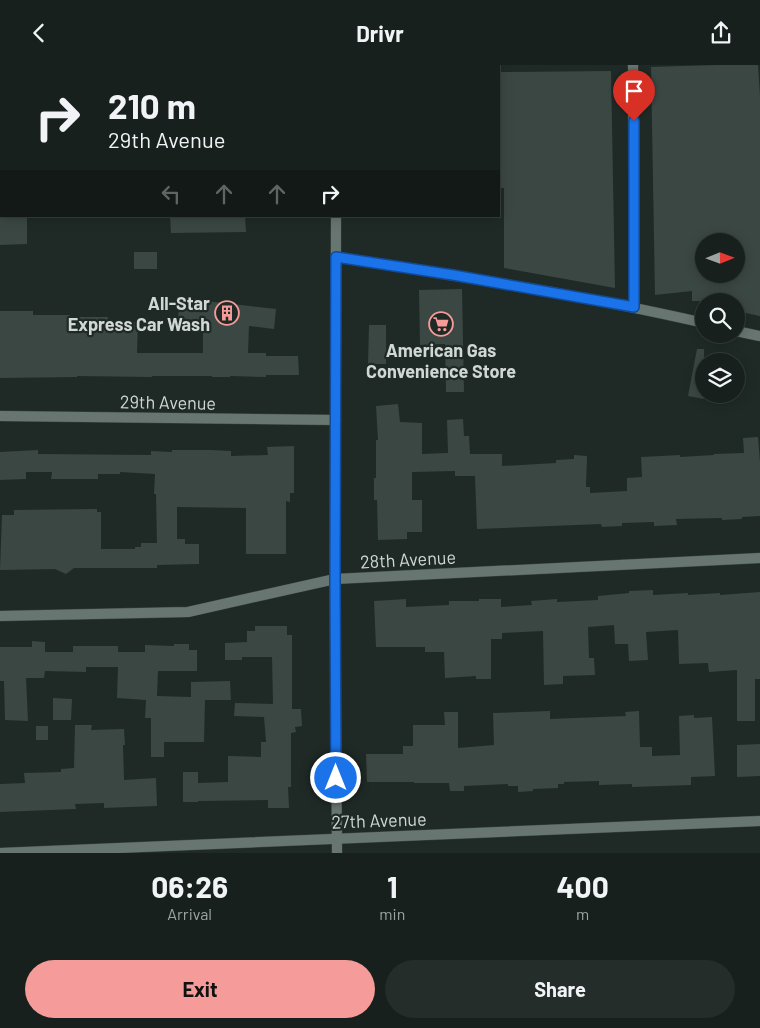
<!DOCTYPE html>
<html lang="en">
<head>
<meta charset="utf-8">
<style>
  body { margin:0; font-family:Barlow,sans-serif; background:#242d29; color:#f1f3f6; height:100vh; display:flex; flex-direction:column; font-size:19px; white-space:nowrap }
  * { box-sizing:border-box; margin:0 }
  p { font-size:16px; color:#9ea3a3 }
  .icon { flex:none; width:28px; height:28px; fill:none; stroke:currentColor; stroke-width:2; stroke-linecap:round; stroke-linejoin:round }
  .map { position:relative; height:788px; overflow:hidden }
  .panel { display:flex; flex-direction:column; background:#17201c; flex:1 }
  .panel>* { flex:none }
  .top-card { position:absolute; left:0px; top:0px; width:500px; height:152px; box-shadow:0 2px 12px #0003,0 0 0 1px #363e3b; background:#17201c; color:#f1f3f6; overflow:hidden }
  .needle { width:32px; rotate:89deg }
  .controls { position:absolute; left:695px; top:168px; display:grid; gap:10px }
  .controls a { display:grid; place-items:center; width:50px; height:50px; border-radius:50%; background:#17201c; box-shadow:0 2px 12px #0003,0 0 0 1px #363e3b; font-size:25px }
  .pin { position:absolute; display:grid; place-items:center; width:42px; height:42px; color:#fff; margin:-51px -21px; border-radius:50% 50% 50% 0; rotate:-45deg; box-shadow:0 0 5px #0007 }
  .pin .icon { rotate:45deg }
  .me { position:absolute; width:55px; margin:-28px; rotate:0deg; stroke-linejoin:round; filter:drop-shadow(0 0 4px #0008) }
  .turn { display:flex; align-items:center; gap:18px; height:105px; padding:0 25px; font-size:22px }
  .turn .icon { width:65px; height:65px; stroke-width:2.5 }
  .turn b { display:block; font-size:35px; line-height:42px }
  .lanes { display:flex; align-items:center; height:48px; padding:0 25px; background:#0003; justify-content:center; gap:25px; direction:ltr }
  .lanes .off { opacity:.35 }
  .eta { display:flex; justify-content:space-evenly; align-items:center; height:85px; text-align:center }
  .eta b { font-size:30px; font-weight:700; line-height:35px }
  .cta { display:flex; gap:10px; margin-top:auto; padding:10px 25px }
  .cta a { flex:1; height:58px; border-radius:30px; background:#f59b99; color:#111; font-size:20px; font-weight:700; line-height:58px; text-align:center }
  .cta a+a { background:#242d29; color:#f1f3f6 }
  header { display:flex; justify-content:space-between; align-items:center; height:65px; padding:0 25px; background:#17201c; font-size:22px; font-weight:700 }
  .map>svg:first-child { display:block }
  .building { fill:#3b4743; fill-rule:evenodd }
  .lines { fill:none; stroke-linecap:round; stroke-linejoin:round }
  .minor-casing { stroke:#3b4642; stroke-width:11 }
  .tertiary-casing { stroke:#3b4642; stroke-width:11 }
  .minor { stroke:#687671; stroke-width:10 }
  .tertiary { stroke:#687671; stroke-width:10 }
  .route-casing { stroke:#114b97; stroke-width:12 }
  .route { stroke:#1a73e8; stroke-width:9 }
  .labels { text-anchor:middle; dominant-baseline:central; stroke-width:4.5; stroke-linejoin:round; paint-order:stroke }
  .poi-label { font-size:18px; font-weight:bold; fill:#d0d7d4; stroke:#1f2a26; text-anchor:end }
  .street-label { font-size:18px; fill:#d0d7d4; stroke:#1f2a26 }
</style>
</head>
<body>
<header><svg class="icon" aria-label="back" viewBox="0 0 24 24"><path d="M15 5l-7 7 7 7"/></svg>Drivr<svg class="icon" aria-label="share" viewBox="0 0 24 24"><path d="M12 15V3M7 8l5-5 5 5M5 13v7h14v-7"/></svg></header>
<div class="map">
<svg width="760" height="788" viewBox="0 0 760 788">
  <rect width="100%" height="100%" fill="#1f2a26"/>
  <g class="building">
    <path d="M716,0H758L760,31V251L736,246V236H692V226L655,230L651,2ZM704,176H736V209H704Z"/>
    <polygon points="611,6 615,223 504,203 504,123 499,123 499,7"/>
    <polygon points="0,151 27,151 27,179 0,180"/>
    <polygon points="170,151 245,151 246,167 171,168"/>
    <rect x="134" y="187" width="23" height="17"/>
    <polygon points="462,224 464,327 446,327 445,279 420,280 419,225"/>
    <polygon points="180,233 276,244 274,264 249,261 248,288 266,288 266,291 298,291 299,310 266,310 266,312 230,311 230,312 212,312 212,311 152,311 152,312 77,311 77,312 0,313 0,246 33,246 33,250 70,250 70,252 108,252 108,256 138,257 137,288 203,288 203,256 178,253"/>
    <polygon points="369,260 386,260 386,299 368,299"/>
    <polygon points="697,284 704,284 704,334 688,331"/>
    <polygon points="398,339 400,357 422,358 422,389 448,388 447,355 463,354 464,371 469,371 470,389 502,389 502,401 556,398 556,395 574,394 574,390 587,391 586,422 590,422 590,428 627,426 627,413 642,412 641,392 680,390 680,392 714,390 714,389 744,388 743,373 758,372 760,397 760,451 742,452 742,454 722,455 722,453 676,454 677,460 654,461 654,457 622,458 622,461 602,462 601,459 477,464 475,411 455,411 455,406 412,407 412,435 422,435 422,467 407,467 407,474 378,475 377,435 374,435 374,413 376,413 376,375 378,375 376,341"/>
    <polygon points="294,381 294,428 290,428 290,437 286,436 286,489 246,489 246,443 177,442 177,474 185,474 185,479 199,479 199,499 157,500 157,503 74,503 66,509 55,504 0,505 2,450 14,450 14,445 97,444 97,447 101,447 101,484 135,484 135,482 141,482 141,478 157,478 156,429 154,429 155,409 120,407 120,409 98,409 98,414 51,414 52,407 26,407 26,414 0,415 0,387 38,385 38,389 151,390 151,386 172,387 172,385 211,385 231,386 231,391 268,390 267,382"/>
    <polygon points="653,525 653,530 688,528 688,530 720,528 720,530 760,527 760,614 755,614 755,656 737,656 737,605 709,607 708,598 679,599 678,565 646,567 648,595 629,596 628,579 615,579 614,560 588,562 589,593 594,593 595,610 563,611 563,619 544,620 543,566 502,568 502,574 491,574 491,614 476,614 476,611 445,613 444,587 425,587 425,582 376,582 374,536 406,534 406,542 449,540 449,536 479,536 479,534 501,534 501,542 532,540 531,536 557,534 557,537 598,535 598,531 629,528 629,526"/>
    <polygon points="255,561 287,561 287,570 292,570 292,644 301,644 302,661 295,662 296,667 291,668 291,722 288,722 289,743 268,743 268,735 198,736 198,737 183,737 183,707 198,707 198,718 228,717 228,691 261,692 261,677 266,677 264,652 234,651 235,638 273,639 272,592 242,592 242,595 225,595 225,578 247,577 247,566 255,566"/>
    <polygon points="32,576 45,577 45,587 73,587 73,581 118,581 118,587 145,587 145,580 174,581 174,579 189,579 189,585 197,585 197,606 158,606 157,631 191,632 191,617 230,616 231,635 205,635 204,677 164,677 164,692 151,692 151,653 145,653 146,635 117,633 118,602 86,602 86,607 45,606 44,613 26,613 28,656 5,655 4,616 0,616 0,582 32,582"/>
    <polygon points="53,633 72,634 71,655 53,655"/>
    <polygon points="550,646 550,654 626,651 625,647 639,646 640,682 652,682 652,691 680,690 679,651 694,650 694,653 712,652 715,711 691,712 691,720 632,722 632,719 599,720 599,716 564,717 564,719 558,719 558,723 533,724 533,726 518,727 518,721 508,721 508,719 464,721 464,726 450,726 449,718 414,718 414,717 367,717 366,689 403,689 403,681 413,681 413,660 445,660 444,647 458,647 458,683 494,680 493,648"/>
    <polygon points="75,660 92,660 91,665 124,664 125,680 123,680 124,715 156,713 157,741 104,743 104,738 75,739 76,744 0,747 0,719 25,718 24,708 61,707 61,704 74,703"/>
    <rect x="36" y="661" width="12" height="14"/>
    <polygon points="760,679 760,711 737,712 737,680"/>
  </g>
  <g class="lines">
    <g class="minor-casing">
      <g id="minor">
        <polyline points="633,0 634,242"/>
        <path d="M336,192C459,211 582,230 704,258"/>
        <polyline points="736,266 760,271"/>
        <polyline points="0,351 336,355"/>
        <polyline points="0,551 188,547 335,514 760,493"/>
        <polyline points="0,788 760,756"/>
      </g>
    </g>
    <g class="tertiary-casing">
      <g id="tertiary">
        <polyline points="171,1 210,0"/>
        <polyline points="336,1 336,0"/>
        <polyline points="0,7 1,7"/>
        <polyline points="336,151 335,514 337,788"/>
      </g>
    </g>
    <use href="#minor" class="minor"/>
    <use href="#tertiary" class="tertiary"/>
  </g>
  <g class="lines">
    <g class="route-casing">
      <polyline id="route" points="336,713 335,514 336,192 453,210 634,242 634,56"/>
    </g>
    <use href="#route" class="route"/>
  </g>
  <defs>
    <g id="building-ring" transform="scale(1.25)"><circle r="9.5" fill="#1f2a26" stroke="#f59b99" stroke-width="1.5"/><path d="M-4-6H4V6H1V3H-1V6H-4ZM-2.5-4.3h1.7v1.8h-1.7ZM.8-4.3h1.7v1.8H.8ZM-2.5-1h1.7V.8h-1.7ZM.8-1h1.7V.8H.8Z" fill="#f59b99"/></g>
    <g id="supermarket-ring" transform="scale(1.25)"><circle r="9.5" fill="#1f2a26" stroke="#f59b99" stroke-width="1.5"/><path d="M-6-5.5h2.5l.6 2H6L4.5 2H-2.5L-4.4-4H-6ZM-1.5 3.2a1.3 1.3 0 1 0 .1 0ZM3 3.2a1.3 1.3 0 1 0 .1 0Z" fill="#f59b99"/></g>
  </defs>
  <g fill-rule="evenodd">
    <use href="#building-ring" x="227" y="248"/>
    <use href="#supermarket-ring" x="441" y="259"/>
  </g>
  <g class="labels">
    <g class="poi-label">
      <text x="210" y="238">All-Star<tspan x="210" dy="21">Express Car Wash</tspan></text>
      <text x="441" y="285" text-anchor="middle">American Gas<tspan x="441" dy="21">Convenience Store</tspan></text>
    </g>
    <g class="street-label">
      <text transform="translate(168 337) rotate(1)">29th Avenue</text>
      <text transform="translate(408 494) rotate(-3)">28th Avenue</text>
      <text transform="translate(379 755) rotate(-2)">27th Avenue</text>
    </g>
  </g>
</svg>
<div class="controls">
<a><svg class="needle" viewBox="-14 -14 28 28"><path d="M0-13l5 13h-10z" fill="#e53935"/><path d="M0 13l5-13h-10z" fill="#9ea3a3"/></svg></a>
<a><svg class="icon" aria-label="search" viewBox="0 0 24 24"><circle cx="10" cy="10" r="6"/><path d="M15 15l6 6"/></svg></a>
<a><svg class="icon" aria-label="layers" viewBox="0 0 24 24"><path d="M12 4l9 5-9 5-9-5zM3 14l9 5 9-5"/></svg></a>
</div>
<div class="pin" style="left:634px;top:56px;background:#d93025"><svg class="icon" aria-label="arrive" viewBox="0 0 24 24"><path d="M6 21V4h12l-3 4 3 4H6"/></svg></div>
<svg class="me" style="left:336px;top:713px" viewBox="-20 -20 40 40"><circle r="17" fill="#1a73e8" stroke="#fff" stroke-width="3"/><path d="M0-11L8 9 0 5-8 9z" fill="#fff"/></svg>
<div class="top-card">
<div class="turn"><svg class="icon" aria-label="right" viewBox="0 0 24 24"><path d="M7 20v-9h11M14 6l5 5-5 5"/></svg><div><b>210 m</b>29th Avenue</div></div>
<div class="lanes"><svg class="icon off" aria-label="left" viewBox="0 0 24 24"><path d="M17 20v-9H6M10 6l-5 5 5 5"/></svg><svg class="icon off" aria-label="ahead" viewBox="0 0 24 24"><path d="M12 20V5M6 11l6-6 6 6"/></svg><svg class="icon off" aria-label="ahead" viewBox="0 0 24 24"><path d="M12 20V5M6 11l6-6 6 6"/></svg><svg class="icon" aria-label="right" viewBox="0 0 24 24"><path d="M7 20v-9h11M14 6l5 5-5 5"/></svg></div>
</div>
</div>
<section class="panel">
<div class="eta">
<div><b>06:26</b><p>Arrival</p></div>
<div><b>1</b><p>min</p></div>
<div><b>400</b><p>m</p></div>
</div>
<div class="cta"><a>Exit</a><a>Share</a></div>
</section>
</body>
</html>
